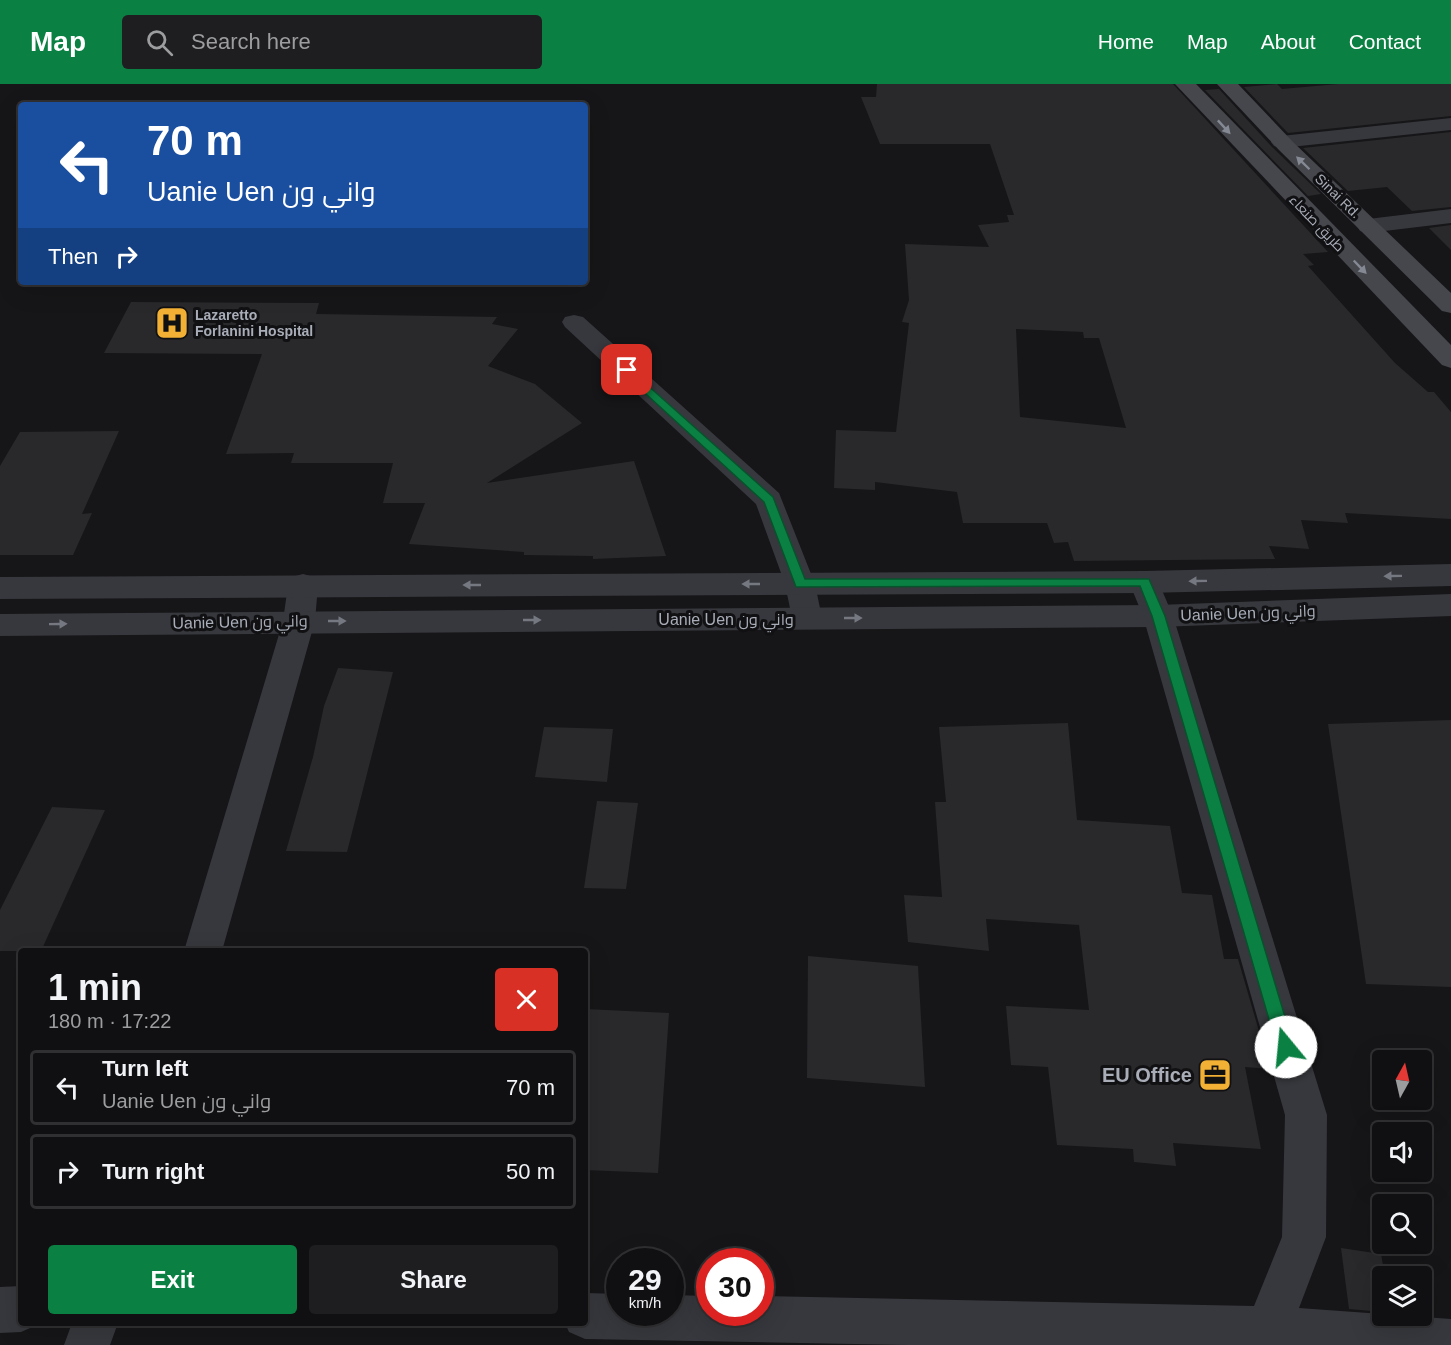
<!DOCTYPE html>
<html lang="en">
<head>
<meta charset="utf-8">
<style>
  body { margin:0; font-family:Helvetica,Cairo,sans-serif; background:#1e1e20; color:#f1f3f6; height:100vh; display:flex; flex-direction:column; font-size:22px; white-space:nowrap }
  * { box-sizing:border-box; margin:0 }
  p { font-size:20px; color:#9c9d9f }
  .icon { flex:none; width:33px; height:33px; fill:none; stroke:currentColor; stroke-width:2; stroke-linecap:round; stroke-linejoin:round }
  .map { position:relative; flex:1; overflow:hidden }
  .side { position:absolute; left:18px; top:864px; width:570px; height:378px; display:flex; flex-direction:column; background:#101012; border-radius:6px; box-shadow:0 6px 24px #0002,0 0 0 2px #303032 }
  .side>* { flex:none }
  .top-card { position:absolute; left:18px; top:18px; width:570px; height:183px; border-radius:6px; box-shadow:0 6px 24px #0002,0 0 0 2px #303032; background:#1a4fa0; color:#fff; overflow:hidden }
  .needle { width:39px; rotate:8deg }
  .buttons { position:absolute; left:1372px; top:966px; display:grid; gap:12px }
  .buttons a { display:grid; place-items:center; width:60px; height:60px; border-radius:6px; background:#101012; box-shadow:0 6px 24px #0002,0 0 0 2px #303032; font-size:30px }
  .speed { position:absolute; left:606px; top:1164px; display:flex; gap:12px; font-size:30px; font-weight:700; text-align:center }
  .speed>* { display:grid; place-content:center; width:78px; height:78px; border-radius:50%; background:#101012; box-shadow:0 6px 24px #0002,0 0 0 2px #303032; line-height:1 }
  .speed small { font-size:15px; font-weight:400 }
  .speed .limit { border:9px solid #d22; background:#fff; color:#111 }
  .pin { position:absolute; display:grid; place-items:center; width:51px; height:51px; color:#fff; margin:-26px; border-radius:12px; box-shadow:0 3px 9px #0006 }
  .me { position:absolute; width:66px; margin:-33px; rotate:343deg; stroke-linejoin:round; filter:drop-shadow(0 0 4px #0008) }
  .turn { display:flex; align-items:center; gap:21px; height:126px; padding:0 30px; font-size:27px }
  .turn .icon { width:78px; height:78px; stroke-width:2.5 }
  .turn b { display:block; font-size:42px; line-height:51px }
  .then { display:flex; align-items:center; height:57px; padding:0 30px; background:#0003; gap:12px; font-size:22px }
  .round { display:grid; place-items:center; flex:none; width:63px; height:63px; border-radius:6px; background:#1e1e20 }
  .summary { display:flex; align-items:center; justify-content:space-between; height:102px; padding:0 30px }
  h1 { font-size:36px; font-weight:800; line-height:45px }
  .action { display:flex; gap:12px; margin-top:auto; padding:12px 30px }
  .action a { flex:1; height:69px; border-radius:6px; background:#0b8043; color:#fff; font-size:24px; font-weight:800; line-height:69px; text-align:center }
  .action a+a { background:#1e1e20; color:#f1f3f6 }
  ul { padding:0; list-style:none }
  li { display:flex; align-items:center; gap:18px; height:75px; margin:0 12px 9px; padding:0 18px; border:3px solid #303032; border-radius:6px }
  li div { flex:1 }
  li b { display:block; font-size:22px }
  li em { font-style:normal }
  header { display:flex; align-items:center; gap:36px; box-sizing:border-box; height:84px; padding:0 30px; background:#0b8043; color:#fff }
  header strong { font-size:28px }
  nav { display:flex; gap:33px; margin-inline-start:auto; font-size:21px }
  .search { width:420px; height:54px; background:#1e1e20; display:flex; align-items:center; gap:15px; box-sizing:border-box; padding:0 21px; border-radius:6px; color:#9c9d9f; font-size:22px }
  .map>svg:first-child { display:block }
  .building { fill:#29292c; fill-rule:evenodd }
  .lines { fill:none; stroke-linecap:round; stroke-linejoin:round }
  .minor { fill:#37383d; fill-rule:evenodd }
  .tertiary { fill:#37383d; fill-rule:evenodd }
  .secondary { fill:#45474d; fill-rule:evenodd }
  .oneway { fill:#858993 }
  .oneway2 { fill:#757881 }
  .route { fill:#0b8043; stroke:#07532c; stroke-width:1.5 }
  .labels { text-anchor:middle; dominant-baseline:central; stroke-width:6; stroke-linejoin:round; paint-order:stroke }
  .far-street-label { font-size:14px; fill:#a8adb8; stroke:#111113 }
  .far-poi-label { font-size:14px; font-weight:bold; fill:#a8adb8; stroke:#111113; text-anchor:start }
  .street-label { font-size:16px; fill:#a8adb8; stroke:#111113 }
  .near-poi-label { font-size:20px; font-weight:bold; fill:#a8adb8; stroke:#111113; text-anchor:end }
</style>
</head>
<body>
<header>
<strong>Map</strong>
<div class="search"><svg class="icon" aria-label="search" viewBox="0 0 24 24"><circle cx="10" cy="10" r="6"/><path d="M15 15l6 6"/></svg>Search here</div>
<nav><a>Home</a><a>Map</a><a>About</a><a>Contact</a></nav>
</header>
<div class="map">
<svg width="1451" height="1261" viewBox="0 0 1451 1261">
  <rect width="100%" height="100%" fill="#161618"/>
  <g class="building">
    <path d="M877,0H1173L1328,168L1303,170L1314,181L1308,182L1395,279L1428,308H1434L1451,328V435L1345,429L1348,439L1301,436L1309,465L1269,462L1275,475L1074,477L1068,458L1054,459L1047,439H963L957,408L875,398V406L834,404L836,346L896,348L909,239L902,238L909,216L905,160L989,163L978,141L1009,138L1007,131H1014L990,60H880L861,13H876ZM1016,245L1083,248L1084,254H1099L1126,344L1020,333Z"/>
    <polygon points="1277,0 1282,5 1338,0 1451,0 1451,32 1288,49 1244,3"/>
    <polygon points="1219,5 1272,63 1321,110 1308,112 1205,6"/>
    <polygon points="1451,48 1451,123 1412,127 1387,103 1348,107 1303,64"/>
    <polygon points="1451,141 1451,166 1429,144"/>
    <polygon points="131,218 319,219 316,230 497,233 492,240 518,245 488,282 535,300 582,339 487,399 634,377 666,472 593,475 593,472 524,471 524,468 409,460 425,419 383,419 393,379 291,379 294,369 226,370 262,270 104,269"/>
    <polygon points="119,347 82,430 92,429 73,471 0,471 0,382 20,348"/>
    <polygon points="338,584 393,588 347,768 286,767 313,673 324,622"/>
    <polygon points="1451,636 1451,903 1366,900 1328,640"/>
    <polygon points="1068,639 1077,736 1170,742 1182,809 1212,811 1224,875 1238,875 1270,985 1245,983 1261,1065 1173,1059 1176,1082 1134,1078 1133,1065 1057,1061 1048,983 1011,981 1006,922 1089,926 1079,841 986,835 989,867 908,858 904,811 942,813 935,718 946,718 939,643"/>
    <polygon points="544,643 613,645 607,698 535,693"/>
    <polygon points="597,717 638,719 626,805 584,804"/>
    <polygon points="52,723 105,726 41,867 0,867 0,826"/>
    <polygon points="808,872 918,882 925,1003 807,994"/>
    <polygon points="585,925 669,929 658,1089 585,1086"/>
    <polygon points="1341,1164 1381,1170 1385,1192 1383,1228 1349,1225"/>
  </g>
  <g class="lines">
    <g class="minor">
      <polygon points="1451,34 1451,46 1281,64 1274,62 1271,58 1274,54 1281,52"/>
      <polygon points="1451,125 1451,139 1368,149 1360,147 1357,142 1360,137 1368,135"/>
      <polygon points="574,231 583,233 779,409 815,500 822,534 818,542 807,545 796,542 792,534 785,500 756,420 565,243 562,238 565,233"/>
      <polygon points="1144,487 1155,490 1173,532 1327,1031 1326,1153 1299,1224 1451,1235 1451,1261 906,1261 585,1255 569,1248 565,1239 585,1239 585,1209 620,1210 620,1228 670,1228 670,1211 710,1212 710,1228 760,1228 760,1212 1254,1222 1282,1153 1285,1031 1143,532 1129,498 1133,490"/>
      <polygon points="303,490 314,493 318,501 315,537 222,867 184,867 283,537 288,501 292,493"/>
      <polygon points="21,1202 21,1239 38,1239 37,1241 21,1248 0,1249 0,1203"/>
      <polygon points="72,1239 118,1239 110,1261 64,1261"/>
    </g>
    <g class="tertiary">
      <polygon points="1451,480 1451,502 1144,509 0,515 0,493 1144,487"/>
      <polygon points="1451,510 1451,532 1158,543 0,552 0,530 1158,521"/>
    </g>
    <g class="secondary">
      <polygon points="1175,0 1196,0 1451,261 1451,284 1442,281"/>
      <polygon points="1217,0 1238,0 1293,58 1451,209 1451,229 1442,227 1279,66"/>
    </g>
  </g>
  <defs><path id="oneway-solid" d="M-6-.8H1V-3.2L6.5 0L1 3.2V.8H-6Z" transform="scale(1.5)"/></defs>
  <g class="oneway">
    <use href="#oneway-solid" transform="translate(1224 43) rotate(47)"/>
    <use href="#oneway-solid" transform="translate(1303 79) rotate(-136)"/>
    <use href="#oneway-solid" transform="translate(1360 183) rotate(46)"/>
  </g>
  <g class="oneway2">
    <use href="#oneway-solid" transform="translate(1393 492) rotate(179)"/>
    <use href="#oneway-solid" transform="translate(1198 497) rotate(179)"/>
    <use href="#oneway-solid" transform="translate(751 500) rotate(180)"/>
    <use href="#oneway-solid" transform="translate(472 501) rotate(180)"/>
    <use href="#oneway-solid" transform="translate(853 534)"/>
    <use href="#oneway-solid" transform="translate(532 536)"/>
    <use href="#oneway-solid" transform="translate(337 537)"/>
    <use href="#oneway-solid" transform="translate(58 540) rotate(-1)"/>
  </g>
  <polygon class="route" points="627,283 773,413 805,495 1149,495 1165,532 1294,963 1292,969 1286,971 1280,969 1277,963 1152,532 1140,502 796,503 764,418 623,289 622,286"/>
  <defs>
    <g id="hospital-square" transform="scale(1.725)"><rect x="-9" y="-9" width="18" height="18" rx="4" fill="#f2b134" stroke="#111113"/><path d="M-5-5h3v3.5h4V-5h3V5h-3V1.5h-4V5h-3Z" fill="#111"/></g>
    <g id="office-square" transform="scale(1.725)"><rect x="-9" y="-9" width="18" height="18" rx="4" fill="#f2b134" stroke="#111113"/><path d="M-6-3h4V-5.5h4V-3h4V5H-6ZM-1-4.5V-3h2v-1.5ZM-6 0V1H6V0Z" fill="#111"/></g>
  </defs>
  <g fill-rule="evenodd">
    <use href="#hospital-square" x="172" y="239"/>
    <use href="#office-square" x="1215" y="991"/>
  </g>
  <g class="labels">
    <g class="far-street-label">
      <text transform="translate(1338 112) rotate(44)">Sinai Rd.</text>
      <text transform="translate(1317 139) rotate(46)">طريق صنعاء</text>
    </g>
    <g class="far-poi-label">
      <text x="195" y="231">Lazaretto<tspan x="195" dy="16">Forlanini Hospital</tspan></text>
    </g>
    <g class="street-label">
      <text transform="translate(1248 529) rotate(-2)">Uanie Uen واني ون</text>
      <text x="726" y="535">Uanie Uen واني ون</text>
      <text transform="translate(240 538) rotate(-1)">Uanie Uen واني ون</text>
    </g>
    <g class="near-poi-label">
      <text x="1192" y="991">EU Office</text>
    </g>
  </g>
</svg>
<div class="buttons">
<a><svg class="needle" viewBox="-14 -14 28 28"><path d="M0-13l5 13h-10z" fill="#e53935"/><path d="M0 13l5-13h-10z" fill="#9c9d9f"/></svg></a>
<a><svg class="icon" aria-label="sound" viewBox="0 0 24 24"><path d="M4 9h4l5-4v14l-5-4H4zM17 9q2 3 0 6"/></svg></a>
<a><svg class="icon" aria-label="search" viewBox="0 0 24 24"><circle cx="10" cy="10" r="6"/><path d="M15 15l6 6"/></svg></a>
<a><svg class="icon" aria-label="layers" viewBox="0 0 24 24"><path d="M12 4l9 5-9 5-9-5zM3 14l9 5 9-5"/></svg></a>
</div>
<div class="speed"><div>29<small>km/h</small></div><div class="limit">30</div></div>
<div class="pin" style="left:627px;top:286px;background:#d93025"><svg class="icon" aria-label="arrive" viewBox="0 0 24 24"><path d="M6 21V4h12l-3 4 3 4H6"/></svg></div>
<svg class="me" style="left:1286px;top:963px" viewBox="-20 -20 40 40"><circle r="19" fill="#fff"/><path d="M0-13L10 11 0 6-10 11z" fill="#0b8043"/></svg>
<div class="top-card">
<div class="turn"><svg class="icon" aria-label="left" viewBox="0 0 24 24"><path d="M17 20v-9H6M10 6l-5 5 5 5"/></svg><div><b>70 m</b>Uanie Uen واني ون</div></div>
<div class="then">Then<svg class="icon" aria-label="right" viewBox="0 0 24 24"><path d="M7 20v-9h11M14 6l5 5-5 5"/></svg></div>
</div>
<section class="side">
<div class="summary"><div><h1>1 min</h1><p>180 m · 17:22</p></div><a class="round" style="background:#d93025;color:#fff"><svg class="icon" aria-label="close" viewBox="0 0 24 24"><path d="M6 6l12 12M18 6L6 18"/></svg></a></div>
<ul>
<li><svg class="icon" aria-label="left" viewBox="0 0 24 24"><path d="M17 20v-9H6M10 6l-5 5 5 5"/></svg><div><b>Turn left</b><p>Uanie Uen واني ون</p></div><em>70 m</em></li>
<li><svg class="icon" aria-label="right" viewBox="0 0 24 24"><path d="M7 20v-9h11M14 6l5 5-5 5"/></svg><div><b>Turn right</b></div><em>50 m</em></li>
</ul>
<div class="action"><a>Exit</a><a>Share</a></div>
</section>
</div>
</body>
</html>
